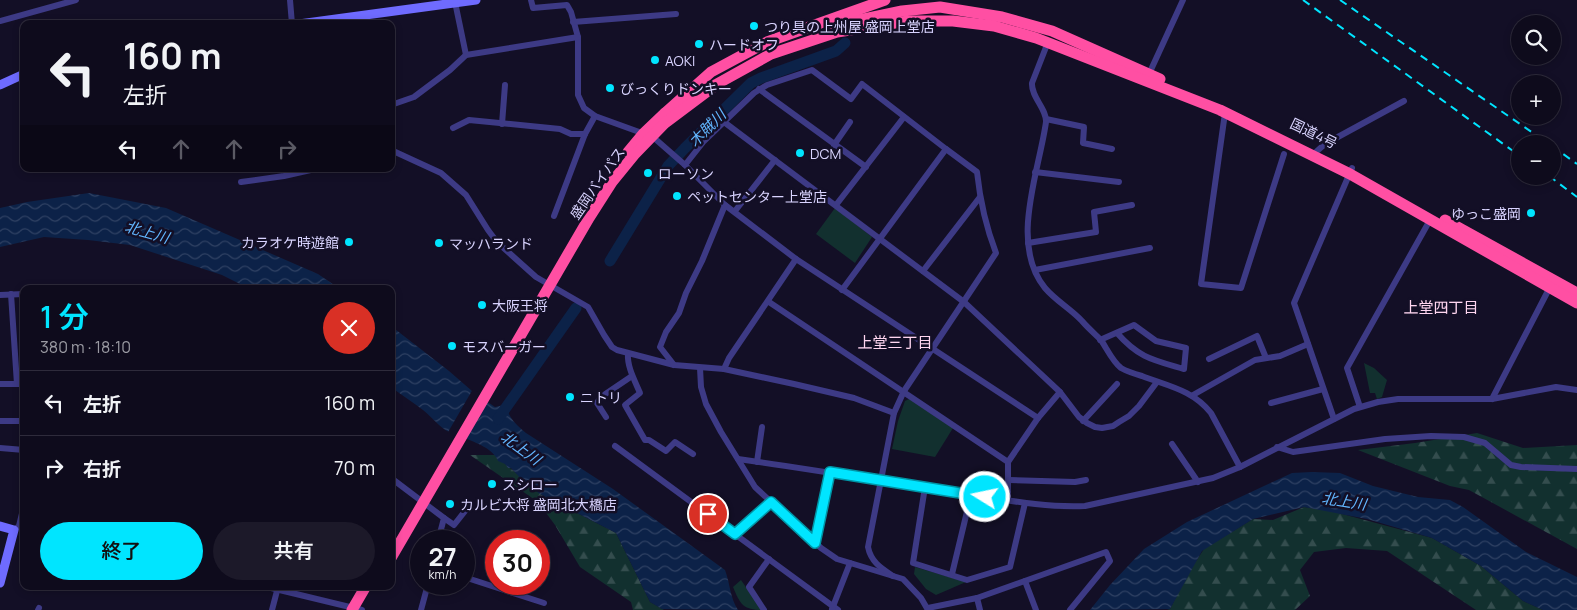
<!DOCTYPE html>
<html lang="ja">
<head>
<meta charset="utf-8">
<style>
  body { margin:0; font-family:Manrope,"Noto Sans JP",sans-serif; background:#1c1929; color:#f1f3f6; height:100vh; display:flex; flex-direction:column; font-size:19px; white-space:nowrap }
  * { box-sizing:border-box; margin:0 }
  p { font-size:16px; color:#9b9ba3 }
  .icon { flex:none; width:28px; height:28px; fill:none; stroke:currentColor; stroke-width:2; stroke-linecap:round; stroke-linejoin:round }
  .map { position:relative; flex:1; overflow:hidden }
  .sheet { position:absolute; left:20px; top:285px; width:375px; height:305px; display:flex; flex-direction:column; background:#0e0b1c; border-radius:10px; box-shadow:0 2px 8px #0003,0 0 0 1px #2e2b3b }
  .sheet>* { flex:none }
  .top-card { position:absolute; left:20px; top:20px; width:375px; height:152px; border-radius:10px; box-shadow:0 2px 8px #0003,0 0 0 1px #2e2b3b; background:#0e0b1c; color:#f1f3f6; overflow:hidden }
  .tools { position:absolute; left:1511px; top:15px; display:grid; gap:10px }
  .tools a { display:grid; place-items:center; width:50px; height:50px; border-radius:50%; background:#0e0b1c; box-shadow:0 2px 8px #0003,0 0 0 1px #2e2b3b; font-size:25px }
  .speed { position:absolute; left:410px; top:530px; display:flex; gap:10px; font-size:25px; font-weight:700; text-align:center }
  .speed>* { display:grid; place-content:center; width:65px; height:65px; border-radius:50%; background:#0e0b1c; box-shadow:0 2px 8px #0003,0 0 0 1px #2e2b3b; line-height:1 }
  .speed small { font-size:12px; font-weight:400 }
  .speed .limit { border:8px solid #d22; background:#fff; color:#111 }
  .pin { position:absolute; display:grid; place-items:center; width:42px; height:42px; color:#fff; margin:-21px; border:2px solid #fff; border-radius:50%; box-shadow:0 1px 5px #0007 }
  .me { position:absolute; width:55px; margin:-28px; rotate:280deg; stroke-linejoin:round; filter:drop-shadow(0 0 4px #0008) }
  .turn { display:flex; align-items:center; gap:18px; height:105px; padding:0 20px; font-size:22px }
  .turn .icon { width:65px; height:65px; stroke-width:2.5 }
  .turn b { display:block; font-size:35px; line-height:42px }
  .lanes { display:flex; align-items:center; height:48px; padding:0 20px; background:#0003; justify-content:center; gap:25px; direction:ltr }
  .lanes .off { opacity:.35 }
  .round { display:grid; place-items:center; flex:none; width:52px; height:52px; border-radius:26px; background:#1c1929 }
  .summary { display:flex; align-items:center; justify-content:space-between; height:85px; padding:0 20px }
  h1 { font-size:30px; font-weight:600; line-height:38px; color:#00e5ff }
  .cta { display:flex; gap:10px; margin-top:auto; padding:10px 20px }
  .cta a { flex:1; height:58px; border-radius:30px; background:#00e5ff; color:#111; font-size:20px; font-weight:600; line-height:58px; text-align:center }
  .cta a+a { background:#1c1929; color:#f1f3f6 }
  ul { padding:0; list-style:none }
  li { display:flex; align-items:center; gap:15px; height:65px; padding:0 20px; border-top:1px solid #2e2b3b }
  li div { flex:1 }
  li b { display:block; font-size:19px }
  li em { font-style:normal }
  .map>svg:first-child { display:block }
  .forest { fill:url(#forest-firs) }
  .green { fill:#12302f }
  .water { fill:url(#water-waves) }
  .pier { fill:#130f26 }
  .lines { fill:none; stroke-linecap:round; stroke-linejoin:round }
  .river { stroke:#0c2248; stroke-width:11 }
  .street { stroke:#3d3a85; stroke-width:6 }
  .secondary { stroke:#6f6bff; stroke-width:9 }
  .highway { stroke:#ff4fa3; stroke-width:11 }
  .rail { stroke:#00e5ff; stroke-width:2; stroke-dasharray:8 6; stroke-linecap:butt }
  .route-casing { stroke:#0095a6; stroke-width:12 }
  .route { stroke:#00e5ff; stroke-width:9 }
  .poi-dot { fill:#00e5ff; stroke:#130f26; stroke-width:2 }
  .labels { text-anchor:middle; dominant-baseline:central; stroke-width:5; stroke-linejoin:round; paint-order:stroke }
  .poi-label { font-size:14px; fill:#d9d4ff; stroke:#130f26; text-anchor:start }
  .street-label { font-size:14px; fill:#d9d4ff; stroke:#130f26 }
  .water-label { font-size:15px; font-style:italic; fill:#62b6ff; stroke:#130f26 }
  .neighbourhood-label { font-size:15px; fill:#ffd6f0; stroke:#130f26 }
</style>
</head>
<body>
<div class="map">
<svg width="1577" height="610" viewBox="0 0 1577 610">
  <defs>
    <pattern id="forest-firs" width="22" height="20" patternUnits="userSpaceOnUse" patternTransform="scale(1.25)"><rect width="22" height="20" fill="#12302f"/><path d="M5 1l3.5 6h-7zM16 11l3.5 6h-7z" fill="#344d4e"/></pattern>
    <pattern id="water-waves" width="16" height="10" patternUnits="userSpaceOnUse" patternTransform="scale(1.25)"><rect width="16" height="10" fill="#0c2248"/><path d="M0 5q4-4 8 0t8 0" fill="none" stroke="#2f4163"/></pattern>
  </defs>
  <rect width="100%" height="100%" fill="#130f26"/>
  <g class="forest">
    <polygon points="1477,433 1523,448 1577,445 1577,549 1469,490 1450,486 1358,450 1415,443"/>
    <polygon points="470,455 495,455 540,494 616,533 650,602 664,610 633,610 631,602 580,567 555,525 538,502"/>
    <polygon points="1304,507 1331,511 1432,538 1481,566 1523,601 1543,610 1476,610 1387,551 1346,548 1314,552 1300,570 1310,596 1295,610 1167,610 1170,609 1189,572 1204,549 1253,519 1273,520"/>
  </g>
  <g class="green">
    <polygon points="835,208 872,237 855,263 816,234"/>
    <polygon points="1364,363 1374,368 1387,380 1382,397 1377,399 1375,393 1370,393"/>
    <polygon points="909,399 953,428 935,457 892,449 898,421 905,401"/>
    <polygon points="915,567 966,582 936,595 926,589 914,574"/>
    <path d="M741,580L762,610C743,610 740,604 733,587Z"/>
  </g>
  <g class="water">
    <polygon points="89,193 166,208 318,274 340,289 250,289 222,275 130,245 88,240 44,237 0,247 0,208 27,202"/>
    <path d="M391,326L449,371L472,391L495,407L504,405C509,409 507,411 510,416C514,423 520,428 526,433L613,489L725,570C730,583 730,598 738,610L662,609L650,602L616,533L540,494L523,481L511,468H508L505,464L498,461C492,445 464,439 449,432C439,427 432,417 423,410C413,402 401,395 391,387Z"/>
    <polygon points="1312,472 1340,473 1373,486 1418,497 1450,500 1463,507 1526,552 1577,577 1577,610 1543,610 1523,601 1481,566 1432,538 1367,519 1304,507 1253,519 1202,551 1170,609 1090,610 1110,585 1144,549 1187,522 1292,473"/>
  </g>
  <polygon class="pier" points="473,389 489,400 459,438 453,437 447,434"/>
  <g class="lines">
    <g class="river">
      <polyline points="610,261 668,166 685,148 751,83 761,78 836,51 845,43"/>
      <polyline points="498,419 576,308"/>
    </g>
    <g class="street">
      <polyline points="290,0 292,24"/>
      <polyline points="531,0 533,8 567,5 571,12 578,37 578,95 584,108 595,116 653,137 685,165 725,205 796,259 1038,418"/>
      <polyline points="455,2 466,55"/>
      <polyline points="0,21 76,0"/>
      <polyline points="573,22 676,14"/>
      <path d="M1048,42L1032,83C1031,97 1047,109 1046,122C1039,172 1009,244 1045,288C1056,301 1071,309 1082,321C1088,328 1095,334 1101,340C1107,349 1113,362 1121,368C1128,372 1135,374 1142,376C1168,386 1193,390 1211,413L1240,467"/>
      <polyline points="1149,74 1183,0"/>
      <polyline points="759,89 866,167"/>
      <polyline points="391,105 414,97 450,70 466,55 578,37"/>
      <polyline points="1225,113 1201,284 1241,288 1284,154"/>
      <polyline points="1046,119 1084,127 1083,143 1112,149"/>
      <polyline points="724,122 964,302 1060,392 1079,417 1087,423 1095,427 1102,428 1113,426 1119,422 1129,416 1139,406 1157,382"/>
      <polyline points="502,124 505,85"/>
      <polyline points="453,128 469,120 560,129 571,134 585,134"/>
      <polyline points="834,145 850,122"/>
      <polyline points="391,150 441,173 466,195 488,230 497,242 536,277 588,307 604,335 612,347 617,350 674,365 724,369 794,384 854,398 894,413"/>
      <polyline points="1317,151 1325,144 1404,101"/>
      <polyline points="685,165 704,141 754,93 767,85 812,70 851,99 862,84 946,149 842,290"/>
      <polyline points="1035,172 1119,182"/>
      <polyline points="241,182 284,176 315,169"/>
      <polyline points="836,205 904,117"/>
      <polyline points="735,211 775,160"/>
      <polyline points="554,216 585,134 595,116"/>
      <polyline points="1028,243 1096,232 1094,212 1132,205"/>
      <polyline points="1035,270 1150,248"/>
      <polyline points="923,271 980,197"/>
      <polyline points="11,294 17,384"/>
      <polyline points="0,295 24,294"/>
      <polyline points="769,302 1008,462 1008,500"/>
      <path d="M1100,340L1134,325L1156,341L1186,348L1184,369C1153,360 1139,358 1117,333"/>
      <path d="M628,354C627,367 635,381 640,393L625,405L645,440H649L666,451L675,442L693,454"/>
      <polyline points="1209,359 1257,336 1266,358"/>
      <polyline points="674,365 660,347 666,332 679,313 686,293 702,261 725,205"/>
      <polyline points="700,368 701,387 706,404 721,432 755,487 821,548 837,559 903,579 921,598 928,610"/>
      <polyline points="724,369 729,358 796,259"/>
      <polyline points="0,384 24,384"/>
      <polyline points="1193,395 1255,360 1280,356 1308,344"/>
      <polyline points="1492,399 1550,287"/>
      <polyline points="1271,403 1323,389"/>
      <polyline points="1360,407 1347,368 1430,220"/>
      <polyline points="606,417 597,403 601,397 632,376"/>
      <polyline points="1334,419 1294,303 1352,168"/>
      <polyline points="0,421 24,421"/>
      <polyline points="1083,421 1117,384"/>
      <polyline points="1172,444 1198,482"/>
      <polyline points="615,446 838,610"/>
      <polyline points="1277,447 1293,452 1385,439 1431,436 1464,437 1485,443 1511,465 1521,467 1577,469"/>
      <polyline points="0,448 24,450"/>
      <path d="M738,459C810,469 881,481 953,492C997,498 1040,508 1085,506L1213,478L1240,467L1354,409L1378,402L1398,399H1492L1556,387L1577,390"/>
      <polyline points="757,462 762,427"/>
      <polyline points="1008,462 1038,418 1060,392"/>
      <polyline points="391,478 444,518 438,541"/>
      <polyline points="1009,480 1075,482 1086,480"/>
      <polyline points="925,487 913,563 967,580 1010,567 1025,503"/>
      <polyline points="444,518 454,525 469,506"/>
      <polyline points="14,530 19,526 24,505"/>
      <polyline points="735,534 771,502"/>
      <polyline points="815,543 830,472"/>
      <polyline points="952,574 971,495"/>
      <path d="M893,576C881,568 871,562 868,547L894,413L904,391L996,253C986,227 980,200 977,172L946,149"/>
      <polyline points="464,577 544,603"/>
      <polyline points="1025,581 1036,610"/>
      <polyline points="263,586 362,610"/>
      <polyline points="977,598 980,610"/>
      <polyline points="928,608 977,598 1106,552 1110,561 1070,610"/>
      <polyline points="832,609 850,563"/>
      <polyline points="38,610 39,608"/>
      <polyline points="272,610 278,587"/>
      <polyline points="421,610 428,584"/>
      <polyline points="764,610 749,587 769,559"/>
    </g>
    <g class="secondary">
      <polyline points="299,24 476,0"/>
      <polyline points="0,85 24,74"/>
      <polyline points="0,526 14,530 0,583"/>
    </g>
    <g class="highway">
      <polyline points="845,23 902,11 940,7 1002,17 1052,31 1160,79"/>
      <polyline points="665,113 711,72 767,42 885,0"/>
      <polyline points="628,152 643,134 665,113"/>
      <polyline points="1445,220 1577,293"/>
      <polyline points="391,558 589,218 612,182 634,155 665,123 717,84 771,54 837,32 908,21 953,21 994,26 1036,38 1220,110 1350,174 1577,303"/>
      <polyline points="352,610 366,586"/>
    </g>
    <g class="rail">
      <polyline points="1303,0 1520,156"/>
      <polyline points="1340,0 1549,144"/>
      <polyline points="1552,146 1577,164"/>
      <polyline points="1549,176 1577,197"/>
    </g>
  </g>
  <g class="lines">
    <g class="route-casing">
      <polyline id="route" points="708,514 735,534 771,502 815,543 830,472 985,497"/>
    </g>
    <use href="#route" class="route"/>
  </g>
  <g class="poi-dot">
    <circle cx="754" cy="26" r="5"/>
    <circle cx="699" cy="44" r="5"/>
    <circle cx="655" cy="60" r="5"/>
    <circle cx="610" cy="88" r="5"/>
    <circle cx="800" cy="153" r="5"/>
    <circle cx="648" cy="173" r="5"/>
    <circle cx="677" cy="196" r="5"/>
    <circle cx="1531" cy="213" r="5"/>
    <circle cx="349" cy="242" r="5"/>
    <circle cx="439" cy="243" r="5"/>
    <circle cx="482" cy="305" r="5"/>
    <circle cx="452" cy="346" r="5"/>
    <circle cx="570" cy="397" r="5"/>
    <circle cx="492" cy="484" r="5"/>
    <circle cx="450" cy="504" r="5"/>
  </g>
  <g class="labels">
    <g class="poi-label">
      <text x="764" y="26">つり具の上州屋 盛岡上堂店</text>
      <text x="709" y="44">ハードオフ</text>
      <text x="665" y="60">AOKI</text>
      <text x="620" y="88">びっくりドンキー</text>
      <text x="810" y="153">DCM</text>
      <text x="658" y="173">ローソン</text>
      <text x="687" y="196">ペットセンター上堂店</text>
      <text x="1521" y="213" text-anchor="end">ゆっこ盛岡</text>
      <text x="339" y="242" text-anchor="end">カラオケ時遊館</text>
      <text x="449" y="243">マッハランド</text>
      <text x="492" y="305">大阪王将</text>
      <text x="462" y="346">モスバーガー</text>
      <text x="580" y="397">ニトリ</text>
      <text x="502" y="484">スシロー</text>
      <text x="460" y="504">カルビ大将 盛岡北大橋店</text>
    </g>
    <g class="street-label">
      <text transform="translate(1314 133) rotate(26)">国道4号</text>
      <text transform="translate(597 183) rotate(-55)">盛岡バイパス</text>
    </g>
    <g class="water-label">
      <text transform="translate(707 128) rotate(-45)">木賊川</text>
      <text transform="translate(147 232) rotate(16)">北上川</text>
      <text transform="translate(521 448) rotate(36)">北上川</text>
      <text transform="translate(1344 501) rotate(9)">北上川</text>
    </g>
    <g class="neighbourhood-label">
      <text x="1441" y="307">上堂四丁目</text>
      <text x="895" y="342">上堂三丁目</text>
    </g>
  </g>
</svg>
<div class="tools">
<a><svg class="icon" aria-label="search" viewBox="0 0 24 24"><circle cx="10" cy="10" r="6"/><path d="M15 15l6 6"/></svg></a>
<a>+</a>
<a>−</a>
</div>
<div class="speed"><div>27<small>km/h</small></div><div class="limit">30</div></div>
<div class="pin" style="left:708px;top:514px;background:#d93025"><svg class="icon" aria-label="arrive" viewBox="0 0 24 24"><path d="M6 21V4h12l-3 4 3 4H6"/></svg></div>
<svg class="me" style="left:985px;top:497px" viewBox="-20 -20 40 40"><circle r="17" fill="#00e5ff" stroke="#fff" stroke-width="3"/><path d="M0-11L8 9 0 5-8 9z" fill="#fff"/></svg>
<div class="top-card">
<div class="turn"><svg class="icon" aria-label="left" viewBox="0 0 24 24"><path d="M17 20v-9H6M10 6l-5 5 5 5"/></svg><div><b>160 m</b>左折</div></div>
<div class="lanes"><svg class="icon" aria-label="left" viewBox="0 0 24 24"><path d="M17 20v-9H6M10 6l-5 5 5 5"/></svg><svg class="icon off" aria-label="ahead" viewBox="0 0 24 24"><path d="M12 20V5M6 11l6-6 6 6"/></svg><svg class="icon off" aria-label="ahead" viewBox="0 0 24 24"><path d="M12 20V5M6 11l6-6 6 6"/></svg><svg class="icon off" aria-label="right" viewBox="0 0 24 24"><path d="M7 20v-9h11M14 6l5 5-5 5"/></svg></div>
</div>
<section class="sheet">
<div class="summary"><div><h1>1 分</h1><p>380 m · 18:10</p></div><a class="round" style="background:#d93025;color:#fff"><svg class="icon" aria-label="close" viewBox="0 0 24 24"><path d="M6 6l12 12M18 6L6 18"/></svg></a></div>
<ul>
<li><svg class="icon" aria-label="left" viewBox="0 0 24 24"><path d="M17 20v-9H6M10 6l-5 5 5 5"/></svg><div><b>左折</b></div><em>160 m</em></li>
<li><svg class="icon" aria-label="right" viewBox="0 0 24 24"><path d="M7 20v-9h11M14 6l5 5-5 5"/></svg><div><b>右折</b></div><em>70 m</em></li>
</ul>
<div class="cta"><a>終了</a><a>共有</a></div>
</section>
</div>
</body>
</html>
